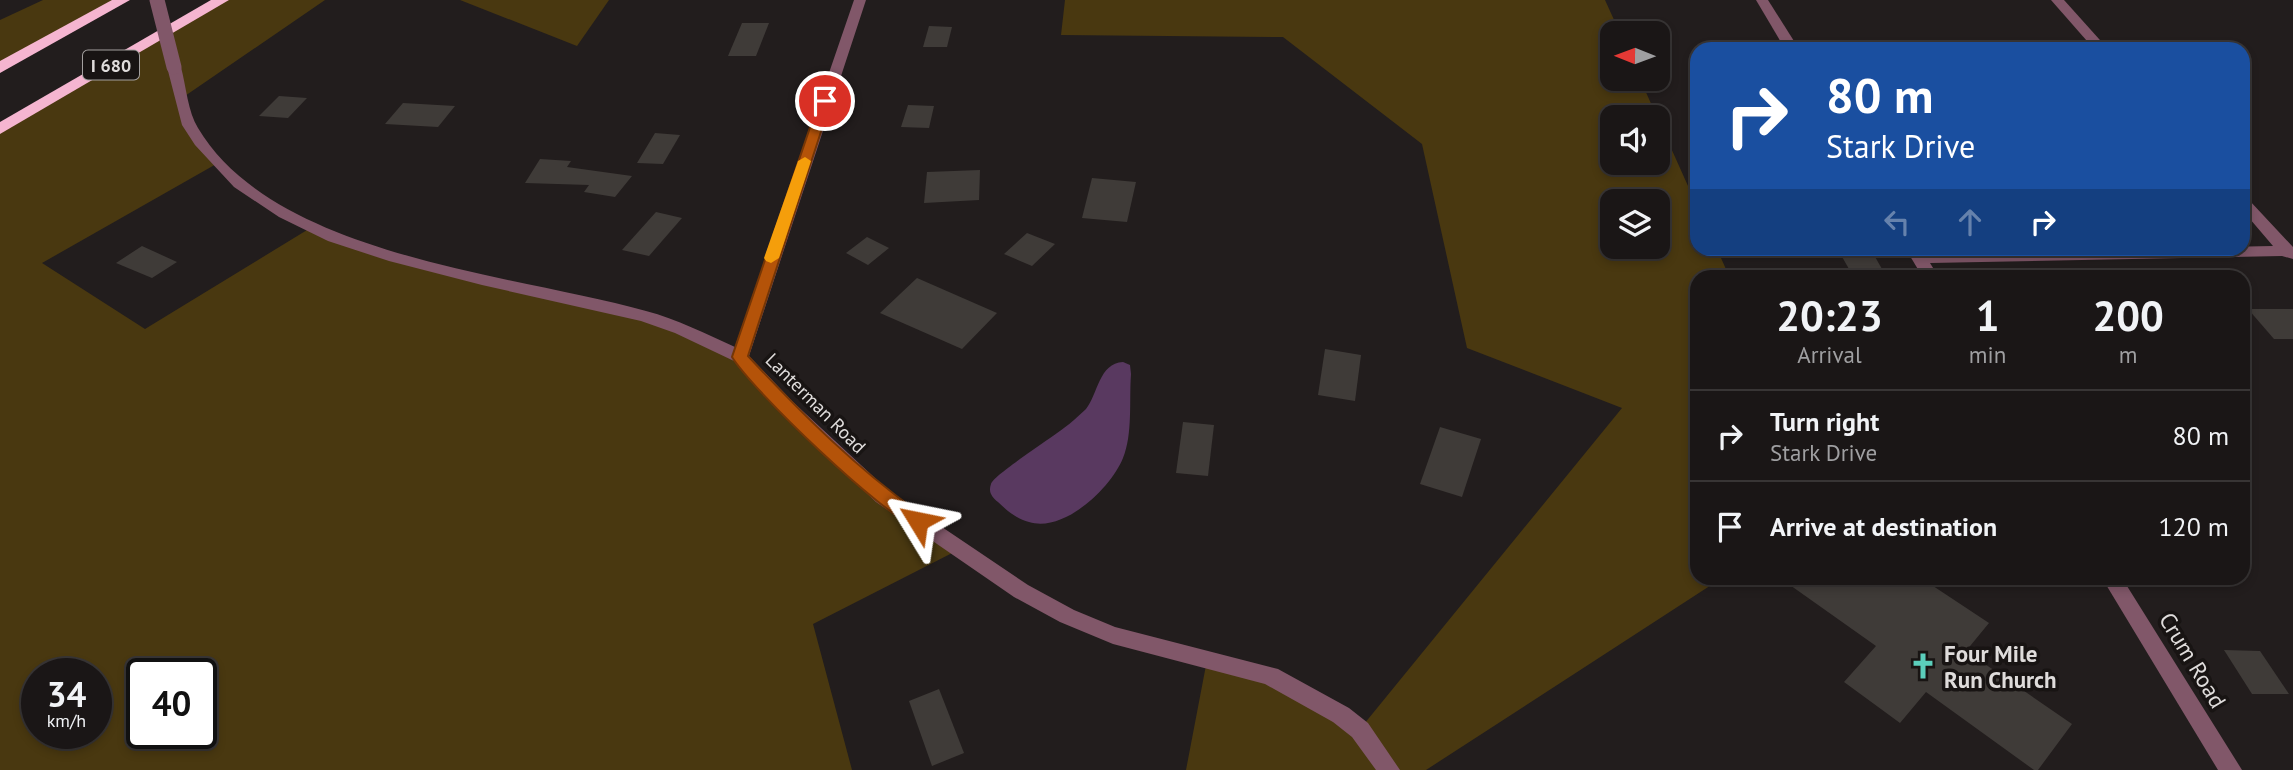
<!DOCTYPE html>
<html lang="en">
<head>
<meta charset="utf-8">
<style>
  body { margin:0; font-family:"PT Sans",sans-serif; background:#231f1f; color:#f1f3f6; height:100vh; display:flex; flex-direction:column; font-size:26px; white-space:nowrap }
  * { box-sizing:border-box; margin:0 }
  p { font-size:23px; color:#9f9fa1 }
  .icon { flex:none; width:38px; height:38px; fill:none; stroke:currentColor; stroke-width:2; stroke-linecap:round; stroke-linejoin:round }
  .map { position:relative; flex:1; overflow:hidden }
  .sheet { position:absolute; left:1690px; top:270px; width:560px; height:315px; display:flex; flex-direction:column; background:#1a1616; border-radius:21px; box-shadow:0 4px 10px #0003,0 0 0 2px #383535 }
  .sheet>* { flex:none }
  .top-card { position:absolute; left:1690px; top:42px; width:560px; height:214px; border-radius:21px; box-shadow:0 4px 10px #0003,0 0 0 2px #383535; background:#1a4fa0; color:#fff; overflow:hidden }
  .needle { width:46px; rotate:271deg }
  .buttons { position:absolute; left:1600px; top:21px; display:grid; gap:14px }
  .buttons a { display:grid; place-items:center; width:70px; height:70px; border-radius:14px; background:#1a1616; box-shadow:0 4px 10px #0003,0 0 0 2px #383535; font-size:35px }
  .speed { position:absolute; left:21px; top:658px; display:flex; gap:14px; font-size:35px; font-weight:700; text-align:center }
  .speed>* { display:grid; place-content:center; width:91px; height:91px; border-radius:50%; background:#1a1616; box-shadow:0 4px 10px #0003,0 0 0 2px #383535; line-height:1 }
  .speed small { font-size:18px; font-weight:400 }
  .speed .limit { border:4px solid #111; border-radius:10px; background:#fff; color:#111 }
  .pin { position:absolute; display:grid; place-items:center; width:60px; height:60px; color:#fff; margin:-30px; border:4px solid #fff; border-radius:50%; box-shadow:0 2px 7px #0007 }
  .me { position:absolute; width:77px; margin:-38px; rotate:305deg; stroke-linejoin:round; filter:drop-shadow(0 0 5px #0008) }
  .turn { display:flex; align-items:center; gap:24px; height:147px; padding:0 21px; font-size:32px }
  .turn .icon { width:91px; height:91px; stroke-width:2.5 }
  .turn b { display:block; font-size:49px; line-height:60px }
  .lanes { display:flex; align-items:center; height:66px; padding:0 21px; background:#0003; justify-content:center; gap:35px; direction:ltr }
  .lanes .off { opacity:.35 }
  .eta { display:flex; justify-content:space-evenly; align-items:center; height:119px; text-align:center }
  .eta b { font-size:42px; font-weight:600; line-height:49px }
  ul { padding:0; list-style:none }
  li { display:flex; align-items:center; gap:21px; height:91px; padding:0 21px; border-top:2px solid #383535 }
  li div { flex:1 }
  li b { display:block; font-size:26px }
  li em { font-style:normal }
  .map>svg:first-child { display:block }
  .green { fill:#493810; fill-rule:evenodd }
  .water { fill:#593960 }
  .building { fill:#3f3b38 }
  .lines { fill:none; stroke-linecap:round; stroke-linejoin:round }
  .minor { fill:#815769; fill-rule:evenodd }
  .highway { fill:#f5b5d0; fill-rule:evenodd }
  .minor-bridge { stroke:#815769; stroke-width:15 }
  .route { fill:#b45309; stroke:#753606; stroke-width:2 }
  .slow { fill:#f59e0b }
  .labels { text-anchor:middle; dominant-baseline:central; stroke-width:7; stroke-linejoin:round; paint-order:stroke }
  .shield { fill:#181413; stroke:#a3a09f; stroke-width:2 }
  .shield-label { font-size:18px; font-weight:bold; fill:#dfdcdb }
  .street-label { font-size:19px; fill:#dfdcdb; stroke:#181413 }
  .near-poi-label { font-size:23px; font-weight:bold; fill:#dfdcdb; stroke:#181413; text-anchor:start }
  .near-street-label { font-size:23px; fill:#dfdcdb; stroke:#181413 }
</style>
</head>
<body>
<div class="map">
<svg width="2293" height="770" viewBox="0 0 2293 770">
  <rect width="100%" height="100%" fill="#221d1d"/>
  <g class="green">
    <polygon points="43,0 123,0 0,68 0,20"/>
    <path d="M222,0H325L182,98L189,125L218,163L42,263L145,329L312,227L395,257L644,316L740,357L787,407L960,549L813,624L852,770H0V129ZM37,674H96V733H37ZM142,674H201V733H142Z"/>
    <polygon points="460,0 609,0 577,46"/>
    <path d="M1065,0H1605L1620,33H1612V79H1640L1697,206L1698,248L1717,249L1729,276H1698V578H1722L1426,770H1186L1207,660L1243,668L1360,729L1622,408L1467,348L1422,144L1283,37L1061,35ZM1612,117H1657V163H1612ZM1612,201H1657V247H1612Z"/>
  </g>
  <path class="water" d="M1123,362L1130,365L1131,374C1129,400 1133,434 1123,458C1111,488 1064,533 1029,522C1017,519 1007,511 998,502C992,497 988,492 991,484C994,474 1060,433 1074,420C1078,416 1082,413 1086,409C1098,394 1099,363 1123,362Z"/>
  <g class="building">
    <polygon points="742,23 769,23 756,56 728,56"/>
    <polygon points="929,26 952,27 947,47 923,47"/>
    <polygon points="279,96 307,98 288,118 259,116"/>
    <polygon points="403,103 455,106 438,127 385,124"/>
    <polygon points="908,105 934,106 929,128 901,127"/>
    <polygon points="655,133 680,135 663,164 637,163"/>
    <polygon points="540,159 571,161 567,167 632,176 615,197 584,192 589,185 525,183"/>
    <polygon points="980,170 979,200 924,203 927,172"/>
    <polygon points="1092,178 1136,182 1127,222 1082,218"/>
    <polygon points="656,212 682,218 649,256 622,250"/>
    <polygon points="1027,233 1055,244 1032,266 1004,254"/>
    <polygon points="867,237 889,248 868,265 846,253"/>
    <polygon points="142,246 177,262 152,278 116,263"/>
    <polygon points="1841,255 1874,255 1886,276 1853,276"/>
    <polygon points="917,278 997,313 962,349 880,313"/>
    <polygon points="2248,309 2293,309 2293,339 2274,339"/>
    <polygon points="1325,349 1361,355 1355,401 1318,395"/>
    <polygon points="1183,422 1214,425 1208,476 1176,473"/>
    <polygon points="1440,427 1481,439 1462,497 1420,484"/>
    <polygon points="1780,578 1921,578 1989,623 1966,651 2072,724 2038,770 2034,770 1926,692 1900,723 1844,682 1876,646"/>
    <polygon points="2224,650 2260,651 2289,694 2252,694"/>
    <polygon points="939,689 964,753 932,766 909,701"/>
  </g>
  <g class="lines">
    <g class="minor">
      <path d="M854,0H866L749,356L793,402L890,492L1028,585L1074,610L1115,627L1278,669L1349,708L1368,723L1400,770H1376L1352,737L1333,722L1265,684L1113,644L1060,622L1014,597L876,502L781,412L734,361L675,333L641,321L482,285L389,261L328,241L279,217L234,187L195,145L182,125L167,67L174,63L181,67C186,86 188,112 198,128C275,257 514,274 646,311C677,319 706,334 735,347Z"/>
      <polygon points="1756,0 1768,0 1799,49 1785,49"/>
      <polygon points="2051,0 2064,0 2108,49 2094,49"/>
      <polygon points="2244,198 2249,200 2293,247 2293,259 2282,256 1930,263 1938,276 1922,276 1907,251 1909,248 1921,248 1924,253 2273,246 2244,212"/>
      <polygon points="2102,578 2122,578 2242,770 2218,770"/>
    </g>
    <g class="highway">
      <polygon points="112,0 130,0 0,73 0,61"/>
      <polygon points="211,0 229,0 0,134 0,122"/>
    </g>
    <polyline class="minor-bridge" points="157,0 174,67"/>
  </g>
  <path class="route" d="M825,97L831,101L748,356C802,414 859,471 924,516L927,521L924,526L918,528C883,516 753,391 732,357L819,101Z"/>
  <polygon class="slow" points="805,157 811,161 779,258 771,263 766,261 764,258 798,161"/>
  <defs>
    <g id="church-bare" transform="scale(2.1)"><path d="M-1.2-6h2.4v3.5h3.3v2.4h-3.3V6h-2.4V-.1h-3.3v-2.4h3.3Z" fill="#5bcebb" stroke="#181413" stroke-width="2.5" paint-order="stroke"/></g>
  </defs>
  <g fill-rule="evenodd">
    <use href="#church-bare" x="1923" y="666"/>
  </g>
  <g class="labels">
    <rect class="shield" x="83" y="50.5" width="56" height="29" rx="5"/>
    <g class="shield-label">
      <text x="111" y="65">I 680</text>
    </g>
    <g class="street-label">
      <text transform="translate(816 403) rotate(45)">Lanterman Road</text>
    </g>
    <g class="near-poi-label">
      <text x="1944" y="653">Four Mile<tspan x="1944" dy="26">Run Church</tspan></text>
    </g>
    <g class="near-street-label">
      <text transform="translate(2193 660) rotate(59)">Crum Road</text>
    </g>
  </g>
</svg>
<div class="buttons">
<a><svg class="needle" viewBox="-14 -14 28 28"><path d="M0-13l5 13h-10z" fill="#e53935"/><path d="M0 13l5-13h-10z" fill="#9f9fa1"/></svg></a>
<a><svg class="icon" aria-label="sound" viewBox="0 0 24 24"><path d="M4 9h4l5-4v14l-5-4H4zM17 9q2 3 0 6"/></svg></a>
<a><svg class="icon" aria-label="layers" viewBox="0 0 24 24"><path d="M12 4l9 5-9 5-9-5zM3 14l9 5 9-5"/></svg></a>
</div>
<div class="speed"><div>34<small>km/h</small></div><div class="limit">40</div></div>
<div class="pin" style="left:825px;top:101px;background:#d93025"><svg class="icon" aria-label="arrive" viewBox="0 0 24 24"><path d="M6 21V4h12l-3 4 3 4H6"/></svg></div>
<svg class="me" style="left:918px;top:521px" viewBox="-20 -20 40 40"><path d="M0-17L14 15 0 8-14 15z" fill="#b45309" stroke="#fff" stroke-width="4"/></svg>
<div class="top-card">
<div class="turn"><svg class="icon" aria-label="right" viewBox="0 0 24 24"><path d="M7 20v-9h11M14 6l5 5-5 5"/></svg><div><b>80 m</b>Stark Drive</div></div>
<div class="lanes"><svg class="icon off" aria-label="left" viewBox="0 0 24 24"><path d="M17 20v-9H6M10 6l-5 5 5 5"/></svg><svg class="icon off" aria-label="ahead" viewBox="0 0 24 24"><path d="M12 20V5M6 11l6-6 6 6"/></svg><svg class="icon" aria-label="right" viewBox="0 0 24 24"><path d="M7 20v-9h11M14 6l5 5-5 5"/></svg></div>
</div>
<section class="sheet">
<div class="eta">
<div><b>20:23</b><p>Arrival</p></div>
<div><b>1</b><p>min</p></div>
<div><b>200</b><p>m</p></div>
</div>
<ul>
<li><svg class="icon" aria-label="right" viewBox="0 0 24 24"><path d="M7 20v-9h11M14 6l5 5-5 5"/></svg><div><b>Turn right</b><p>Stark Drive</p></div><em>80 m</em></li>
<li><svg class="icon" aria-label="arrive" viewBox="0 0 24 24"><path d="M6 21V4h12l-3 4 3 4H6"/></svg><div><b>Arrive at destination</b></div><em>120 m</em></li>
</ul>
</section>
</div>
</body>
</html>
